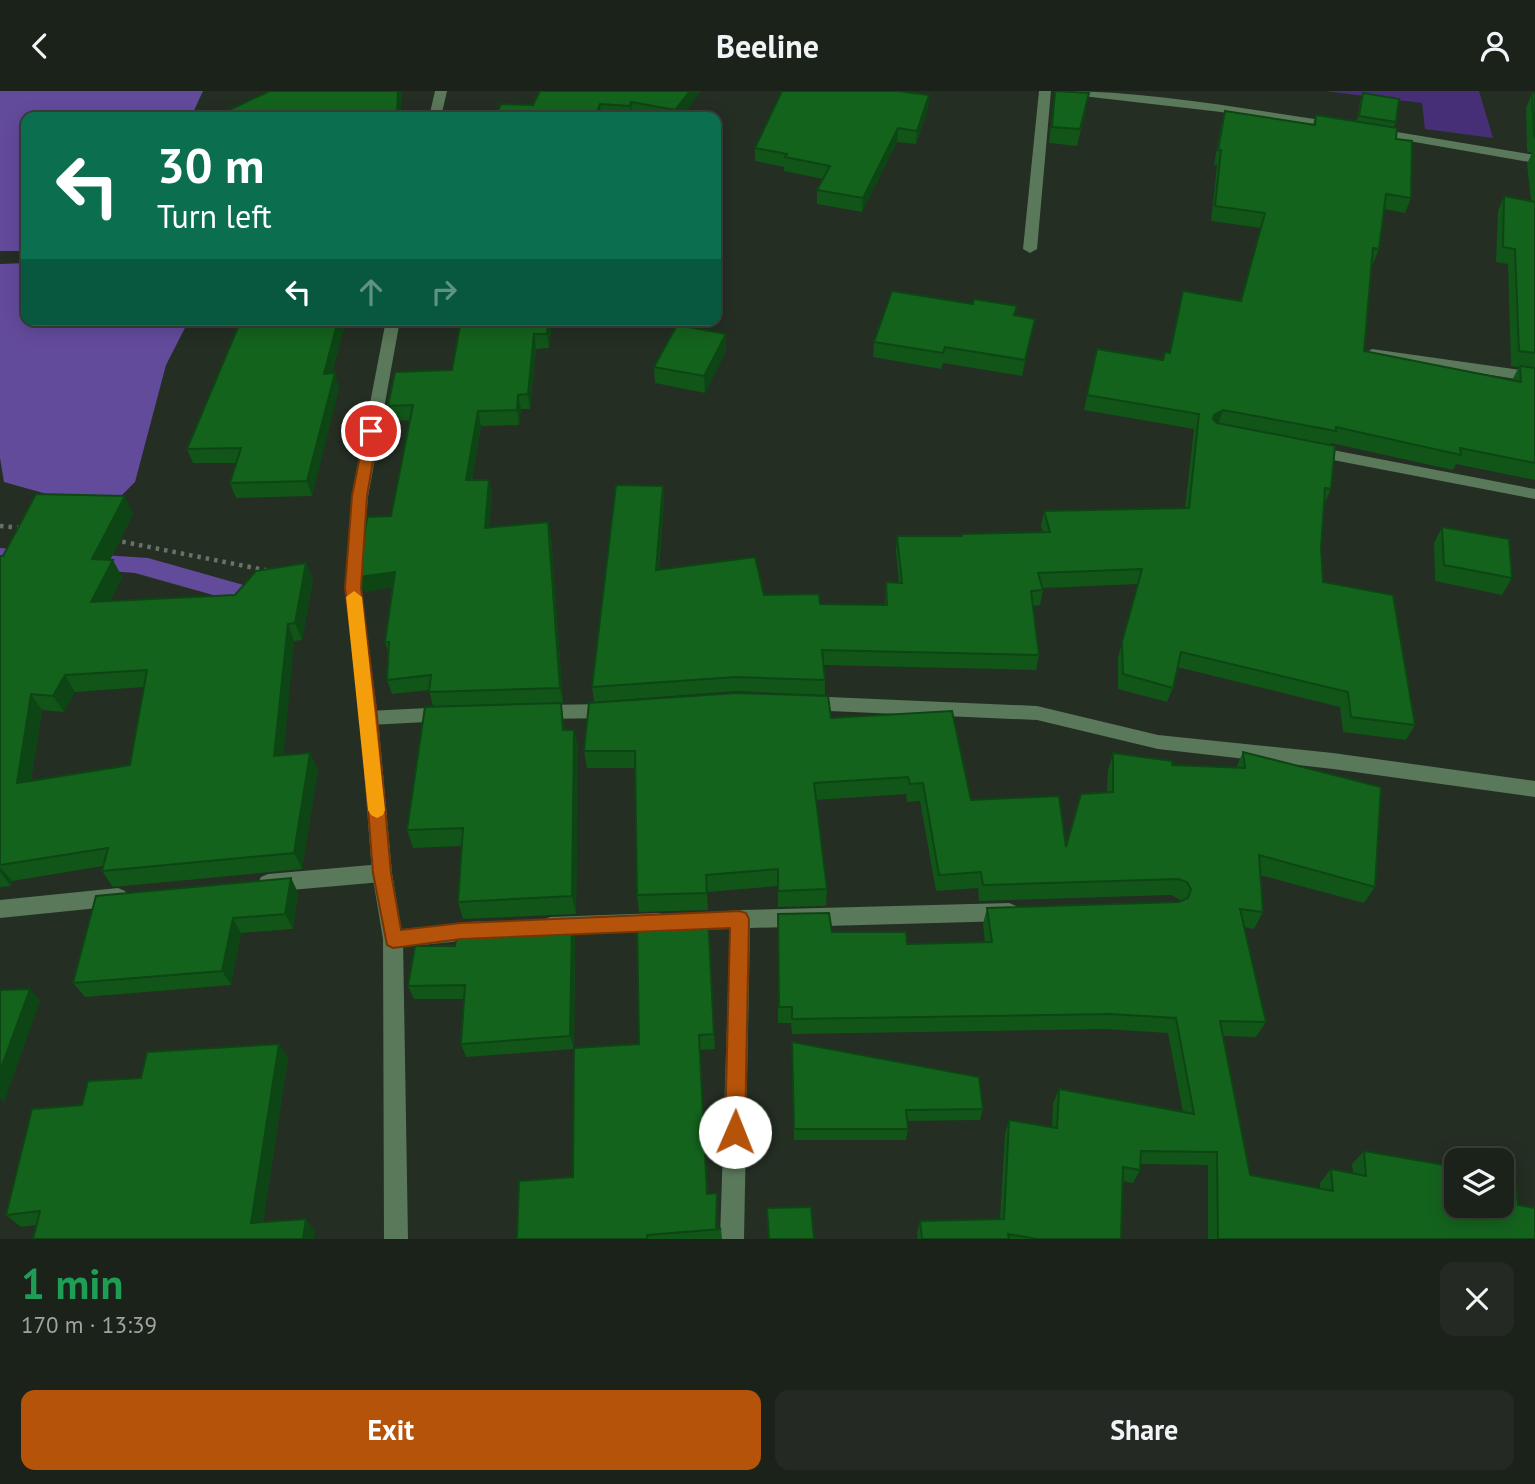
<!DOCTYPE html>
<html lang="en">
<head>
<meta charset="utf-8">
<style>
  body { margin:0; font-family:"PT Sans",sans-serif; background:#242a23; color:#f1f3f6; height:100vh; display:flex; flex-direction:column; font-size:26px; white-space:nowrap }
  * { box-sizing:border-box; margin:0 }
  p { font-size:23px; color:#a0a4a2 }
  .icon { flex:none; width:38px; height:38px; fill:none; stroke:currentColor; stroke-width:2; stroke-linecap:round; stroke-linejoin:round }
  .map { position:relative; height:1148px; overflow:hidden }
  .details { display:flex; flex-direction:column; background:#1b221a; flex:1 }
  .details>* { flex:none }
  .top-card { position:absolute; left:21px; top:21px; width:700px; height:214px; border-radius:14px; box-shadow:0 4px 18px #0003,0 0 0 2px #393f39; background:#0b6e4f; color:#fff; overflow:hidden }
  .tools { position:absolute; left:1444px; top:1057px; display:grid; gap:14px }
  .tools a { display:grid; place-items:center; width:70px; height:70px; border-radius:14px; background:#1b221a; box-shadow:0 4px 18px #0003,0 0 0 2px #393f39; font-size:35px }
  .pin { position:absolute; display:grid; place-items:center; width:60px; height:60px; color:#fff; margin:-30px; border:4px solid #fff; border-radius:50%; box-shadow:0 2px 7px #0007 }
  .me { position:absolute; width:77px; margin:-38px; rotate:1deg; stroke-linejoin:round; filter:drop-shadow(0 0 5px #0008) }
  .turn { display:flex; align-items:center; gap:24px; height:147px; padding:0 21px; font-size:32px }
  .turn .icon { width:91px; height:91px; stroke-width:2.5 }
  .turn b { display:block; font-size:49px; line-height:60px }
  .lanes { display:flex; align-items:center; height:66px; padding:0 21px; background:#0003; justify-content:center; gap:35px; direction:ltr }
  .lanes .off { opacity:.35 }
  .round { display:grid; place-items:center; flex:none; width:74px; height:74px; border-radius:14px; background:#242a23 }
  .head { display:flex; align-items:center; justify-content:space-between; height:119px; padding:0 21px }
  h1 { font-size:42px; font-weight:700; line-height:52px; color:#1e9e55 }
  .button { display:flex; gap:14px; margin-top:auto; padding:14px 21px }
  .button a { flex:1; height:80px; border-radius:14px; background:#b45309; color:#fff; font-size:28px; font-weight:700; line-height:80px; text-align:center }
  .button a+a { background:#242a23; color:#f1f3f6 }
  header { display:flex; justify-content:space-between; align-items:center; height:91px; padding:0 21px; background:#1b221a; font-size:32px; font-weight:700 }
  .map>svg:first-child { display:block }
  .green { fill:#472f77 }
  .water { fill:#634b9c }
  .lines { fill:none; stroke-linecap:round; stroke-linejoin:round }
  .path { stroke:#697268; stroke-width:4.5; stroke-dasharray:3.5 5; stroke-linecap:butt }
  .minor { fill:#5a785a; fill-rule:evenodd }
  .tertiary { fill:#5a785a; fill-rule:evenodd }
  .wall { fill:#115519; fill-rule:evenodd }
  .shaded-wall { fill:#0e4514 }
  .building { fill:#14631d; stroke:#0e4514; stroke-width:2; fill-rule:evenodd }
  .route { fill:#b45309; stroke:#753606; stroke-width:2 }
  .slow { fill:#f59e0b }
</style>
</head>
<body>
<header><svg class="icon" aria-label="back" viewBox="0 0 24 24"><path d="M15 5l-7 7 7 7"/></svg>Beeline<svg class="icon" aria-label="person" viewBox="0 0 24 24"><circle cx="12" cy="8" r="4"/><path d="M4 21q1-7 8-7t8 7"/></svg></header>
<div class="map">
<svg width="1535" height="1148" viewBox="0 0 1535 1148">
  <rect width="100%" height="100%" fill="#242e23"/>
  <polygon class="green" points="1324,0 1479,0 1493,47 1425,38 1422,12"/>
  <g class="water">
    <polygon points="0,0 203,0 191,26 26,26 26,160 0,160"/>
    <polygon points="26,172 26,229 189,229 166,274 135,391 113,413 68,409 4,391 0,367 0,173"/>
    <polygon points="0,457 148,467 258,498 245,513 135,482 0,472"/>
  </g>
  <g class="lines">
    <g class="path">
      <polyline points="0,435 22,437"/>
      <polyline points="114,449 270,480"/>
    </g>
    <g class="minor">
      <polygon points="1039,0 1051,0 1037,158 1030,162 1023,158"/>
      <path d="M1059,0C1151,0 1244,18 1335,31L1341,35L1335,39L1221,21L1065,3Z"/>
      <polygon points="1373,37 1535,64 1535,72 1369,43 1369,39"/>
      <polygon points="1372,258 1535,281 1535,291 1367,265 1365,262"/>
      <polygon points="1312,355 1535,398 1535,408 1307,364 1304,360"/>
      <polygon points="806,605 1037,615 1158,644 1333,662 1535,690 1535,706 1333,678 1158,658 1037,629 806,619 800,617 797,612 800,607"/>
      <polygon points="610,613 616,615 619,620 616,625 610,627 540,628 534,626 531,621 534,616 540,614"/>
      <polygon points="446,616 452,618 455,623 452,628 446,630 369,634 363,632 360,627 363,622 369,620"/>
      <polygon points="382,773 389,776 392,782 389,788 382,791 268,801 261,798 258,792 261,786 268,783"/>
      <polygon points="118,797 125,800 128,806 125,812 118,815 0,827 0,809"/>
      <polygon points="1009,812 1016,815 1019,821 1016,827 1009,830 750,837 744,1148 720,1148 730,838 687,839 680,836 677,830 680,824 740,819"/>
      <polygon points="659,822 666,825 669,831 666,837 659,840 550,844 543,841 540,835 543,829 550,826"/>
      <polygon points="480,830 487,833 490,839 487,845 480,848 393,857 386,854 383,848 386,842 393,839"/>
    </g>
    <g class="tertiary">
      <polygon points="435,0 447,0 441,26 429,26"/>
      <polygon points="386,229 400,229 368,406 361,497 378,627 392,782 403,848 408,1148 384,1148 383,848 372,782 360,627 345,497 352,406"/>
    </g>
  </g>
  <g class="wall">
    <polygon points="701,0 681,26 495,26 533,14"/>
    <polygon points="1055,0 1086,18 1077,55 1049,52"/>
    <polygon points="1363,2 1396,31 1394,36 1396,48 1411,107 1405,122 1384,118 1379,158 1373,173 1372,173 1364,260 1512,289 1519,276 1511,275 1508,173 1496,171 1498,120 1504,105 1531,110 1527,73 1532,62 1527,60 1526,17 1532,2 1535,3 1535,389 1456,373 1453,379 1331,352 1330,354 1331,398 1324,413 1321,457 1323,491 1415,634 1406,649 1343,641 1340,616 1177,576 1173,597 1167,611 1118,598 1118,566 1138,493 1043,497 1043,499 1040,514 1033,515 1039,564 1036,579 823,574 825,589 825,604 736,600 594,611 592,596 663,395 664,410 659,479 764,504 820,513 885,514 886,491 899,492 896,460 897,445 961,445 962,443 1043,441 1041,435 1044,420 1185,417 1194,338 1084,319 1097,258 1163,269 1169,262 1183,200 1240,210 1261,137 1211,130 1217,74 1214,74 1221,35 1225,20 1313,33 1316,24 1357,30 1360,10"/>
    <polygon points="929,4 928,17 916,53 897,51 862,121 817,113 817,99 823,88 784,80 784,76 755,70 755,57"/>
    <polygon points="1016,225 1032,243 1022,285 943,272 941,278 873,266 874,251"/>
    <polygon points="239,229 346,229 332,282 339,297 312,405 236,407 230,392 236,372 193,372 187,358 240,231"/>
    <polygon points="552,229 549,257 536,258 530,318 521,318 519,334 481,335 472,389 489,389 492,404 489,437 548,431 551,445 563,612 433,615 429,599 392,603 387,589 388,561 385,551 392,496 364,501 359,486 391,425 410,329 392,330 388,315 452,279"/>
    <polygon points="726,260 705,302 655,292 654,276"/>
    <path d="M133,423L110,469L122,486L110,510L235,504L306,472L313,489L302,549L294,550L283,664L310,662L318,679L302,778L113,796L102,780L103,775L12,790L11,795L0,796V465ZM144,596L130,674L31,689L42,619L64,621L75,601Z"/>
    <polygon points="1442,436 1512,487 1502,504 1435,490 1434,452"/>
    <polygon points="831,627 971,709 1066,755 1081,703 1107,702 1108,679 1113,662 1172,674 1236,677 1243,661 1375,796 1364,812 1260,784 1263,821 1254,838 1244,836 1266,931 1256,946 1223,945 1250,1084 1320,1097 1320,1092 1331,1078 1353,1083 1352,1073 1364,1060 1518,1114 1535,1148 1208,1148 1208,1074 1140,1073 1140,1079 1133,1092 1122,1090 1121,1148 918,1148 917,1142 920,1130 1000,1128 1005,1043 1009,1029 1052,1036 1053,1012 1059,998 1183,1021 1168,942 1104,938 792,943 791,932 778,932 778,823 832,841 907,853 985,852 983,833 987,817 1179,811 1181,810 1179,808 1171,804 979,810 978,797 936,800 920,710 907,711 906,703 816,709 827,798 826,815 778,816 778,795 707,801 708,819 639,821 637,804 635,677 587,677 584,660"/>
    <polygon points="564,631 565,639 574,639 578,657 576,823 463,828 458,811 462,755 413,757 407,739"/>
    <polygon points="291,787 298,802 293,838 241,842 231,894 85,906 73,892"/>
    <polygon points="708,825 715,958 700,959 708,1103 717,1102 718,1115 718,1136 721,1138 722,1148 517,1148 573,1086 639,953"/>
    <polygon points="572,832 575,846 574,958 466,966 461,953 464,908 414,908 408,895 455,855"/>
    <polygon points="792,951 983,1018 980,1029 907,1030 908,1038 906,1049 794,1049"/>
    <polygon points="279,953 288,967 263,1131 315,1140 36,1134 21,1136 6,1124 82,1014"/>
  </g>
  <g class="shaded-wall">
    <polygon points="398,0 402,0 401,26 397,26"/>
    <polygon points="690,0 701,0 681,26 676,26 675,19"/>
    <polygon points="929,4 928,17 916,53 917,40"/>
    <polygon points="631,11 632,25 632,26 631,26 630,15"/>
    <polygon points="600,13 601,26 595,26"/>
    <polygon points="898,37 897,51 862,121 863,107"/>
    <polygon points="1035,228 1032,243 1022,285 1025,269"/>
    <polygon points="338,229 346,229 328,297 324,283"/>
    <polygon points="548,229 552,229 549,257 547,243"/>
    <polygon points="534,243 536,258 530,318 528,303"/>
    <polygon points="726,243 726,260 705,302 704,285"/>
    <polygon points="335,282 339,297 312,405 307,390"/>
    <polygon points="518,304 521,318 519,334 517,319"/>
    <polygon points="1223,319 1218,334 1209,340 1214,324"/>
    <polygon points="478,320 481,335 470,404 466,389"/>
    <polygon points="489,389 492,404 488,452 485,437"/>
    <polygon points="663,395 664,410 657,494 656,479"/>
    <polygon points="125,405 133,423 102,485 92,468"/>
    <polygon points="548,431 551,445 563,612 560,597"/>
    <polygon points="113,469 122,486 101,528 91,511"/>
    <polygon points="306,472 313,489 302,549 295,532"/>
    <polygon points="395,481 399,495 364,501 359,486"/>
    <polygon points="288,533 294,550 282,681 274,665"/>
    <polygon points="65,584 75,601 64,621 53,605"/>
    <polygon points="31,603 42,619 28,708 17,692"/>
    <polygon points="561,612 564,631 566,657 563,639"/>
    <polygon points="574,639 578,657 576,823 572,805"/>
    <polygon points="310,662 318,679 302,778 294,762"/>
    <polygon points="0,776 12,790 11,795 0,781"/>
    <polygon points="291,787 298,802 293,838 285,823"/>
    <polygon points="233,827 241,842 231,894 222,880"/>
    <polygon points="572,832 575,846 574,958 570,945"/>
    <polygon points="30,898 40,910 4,1012 0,1008 0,980"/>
    <polygon points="279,953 288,967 261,1144 251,1132"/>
    <polygon points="717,1102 718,1115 718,1139 717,1139"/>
    <polygon points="306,1128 315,1140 314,1148 303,1148"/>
  </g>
  <g class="building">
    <polygon points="270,0 398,0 397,26 214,26"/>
    <polygon points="540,0 690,0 675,19 631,11 630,15 600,13 595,26 495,26 501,13 533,14"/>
    <polygon points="782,0 898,0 929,4 917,40 898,37 863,107 817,99 830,75 785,66 787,63 755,57"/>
    <polygon points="1055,0 1089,2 1080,38 1052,36"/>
    <polygon points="1363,2 1399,8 1396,31 1359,25"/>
    <polygon points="1532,2 1535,3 1535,46 1534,45"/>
    <polygon points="1225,20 1315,34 1316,24 1397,37 1396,48 1412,50 1411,107 1386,103 1379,158 1373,157 1364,260 1521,291 1520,275 1535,277 1535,372 1460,357 1461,364 1336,336 1336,340 1223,319 1214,324 1213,328 1217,332 1335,355 1331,398 1325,397 1321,457 1323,491 1393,504 1415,634 1351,626 1348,601 1181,561 1173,597 1123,583 1122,551 1142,478 1038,482 1043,499 1031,500 1039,564 822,559 825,589 736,586 592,596 616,394 663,395 656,479 755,466 764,504 819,503 820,513 887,514 886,491 902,492 897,445 962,445 962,443 1050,441 1044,420 1189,417 1199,323 1087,304 1097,258 1163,269 1165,261 1170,262 1183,200 1241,210 1265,122 1215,115 1221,59 1218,59"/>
    <polygon points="1504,105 1535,111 1535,262 1519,260 1515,158 1503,156"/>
    <polygon points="892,200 973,213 974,208 1017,215 1014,224 1035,228 1025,269 945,256 943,262 874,251"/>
    <polygon points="241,229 338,229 324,283 335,282 307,390 230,392 241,357 187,358"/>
    <polygon points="461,229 548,229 547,243 534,243 528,303 518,304 517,319 478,320 466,389 489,389 485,437 548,431 560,597 429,601 431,584 387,589 389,551 385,551 395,481 359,486 367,426 391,425 413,314 388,315 395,281 452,279"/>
    <polygon points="677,234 726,243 704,285 654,276"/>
    <path d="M36,403L125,405L92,468L113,469L91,511L235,504L256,480L306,472L295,532L288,533L274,665L310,662L294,762L102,780L108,757L0,774V465H3ZM147,579L130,674L17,692L31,603L53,605L65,584Z"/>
    <polygon points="1442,436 1509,448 1512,487 1444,474"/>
    <polygon points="736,602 828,605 831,627 952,620 971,709 1059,705 1066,756 1081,703 1113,701 1113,662 1172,670 1172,674 1245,677 1243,661 1381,696 1375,796 1259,764 1263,821 1240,818 1266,931 1220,930 1250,1084 1333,1100 1331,1078 1366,1085 1364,1060 1456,1076 1456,1115 1502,1115 1502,1083 1514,1085 1518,1114 1535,1117 1535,1148 1218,1148 1217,1061 1141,1060 1140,1079 1123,1076 1121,1148 1037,1148 1008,1143 1009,1148 922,1148 920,1130 1004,1128 1009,1029 1057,1037 1059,998 1194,1023 1176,927 1111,923 792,928 792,916 779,916 778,823 829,822 832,841 906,841 907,853 992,851 987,817 1179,811 1188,807 1191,798 1187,791 1178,788 983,794 981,781 939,784 923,692 910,693 908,686 814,692 827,798 778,800 778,778 706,784 707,802 637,804 635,660 584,660 589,612"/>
    <polygon points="561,612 563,639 574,639 572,805 458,811 463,737 407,739 425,616"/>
    <polygon points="291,787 285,823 233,827 222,880 73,892 96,805"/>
    <polygon points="708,825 714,943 699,944 707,1103 717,1102 716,1136 721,1138 647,1144 647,1148 517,1148 519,1090 573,1086 574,957 639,953 637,827"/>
    <polygon points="572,832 570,945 461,953 465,894 408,895 415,855 455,855 457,839"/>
    <polygon points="30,898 0,980 0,899"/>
    <polygon points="792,951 979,986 983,1018 906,1019 908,1038 794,1038"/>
    <polygon points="279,953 251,1132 306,1128 303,1148 33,1148 40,1120 6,1124 32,1018 82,1014 88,990 141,987 147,961"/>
    <polygon points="811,1116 814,1148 769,1148 767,1117"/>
  </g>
  <polygon class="route" points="371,335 378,340 367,405 361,497 377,626 391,782 401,839 461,832 740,820 746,822 749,828 745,1041 742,1049 735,1052 728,1049 725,1041 730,837 461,848 393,857 387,854 373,782 361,626 345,497 352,405 365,340"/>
  <polygon class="slow" points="354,500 362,506 385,719 383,724 377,727 371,724 368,719 346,506"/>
</svg>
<div class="tools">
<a><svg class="icon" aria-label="layers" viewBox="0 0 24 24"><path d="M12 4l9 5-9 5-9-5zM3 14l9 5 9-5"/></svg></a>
</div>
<div class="pin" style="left:371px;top:340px;background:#d93025"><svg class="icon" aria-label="arrive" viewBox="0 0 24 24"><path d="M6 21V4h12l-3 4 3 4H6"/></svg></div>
<svg class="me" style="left:735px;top:1041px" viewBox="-20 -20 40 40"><circle r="19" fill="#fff"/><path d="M0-13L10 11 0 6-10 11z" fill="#b45309"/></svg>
<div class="top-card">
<div class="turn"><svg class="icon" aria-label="left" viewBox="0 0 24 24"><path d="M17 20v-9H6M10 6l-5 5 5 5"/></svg><div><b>30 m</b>Turn left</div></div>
<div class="lanes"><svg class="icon" aria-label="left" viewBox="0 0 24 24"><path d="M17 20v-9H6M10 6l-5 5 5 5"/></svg><svg class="icon off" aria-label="ahead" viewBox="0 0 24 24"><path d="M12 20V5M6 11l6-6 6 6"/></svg><svg class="icon off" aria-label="right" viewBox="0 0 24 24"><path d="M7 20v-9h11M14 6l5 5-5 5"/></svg></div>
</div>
</div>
<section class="details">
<div class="head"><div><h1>1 min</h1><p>170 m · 13:39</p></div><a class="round"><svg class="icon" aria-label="close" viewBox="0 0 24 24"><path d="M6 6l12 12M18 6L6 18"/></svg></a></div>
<div class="button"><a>Exit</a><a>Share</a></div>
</section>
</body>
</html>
